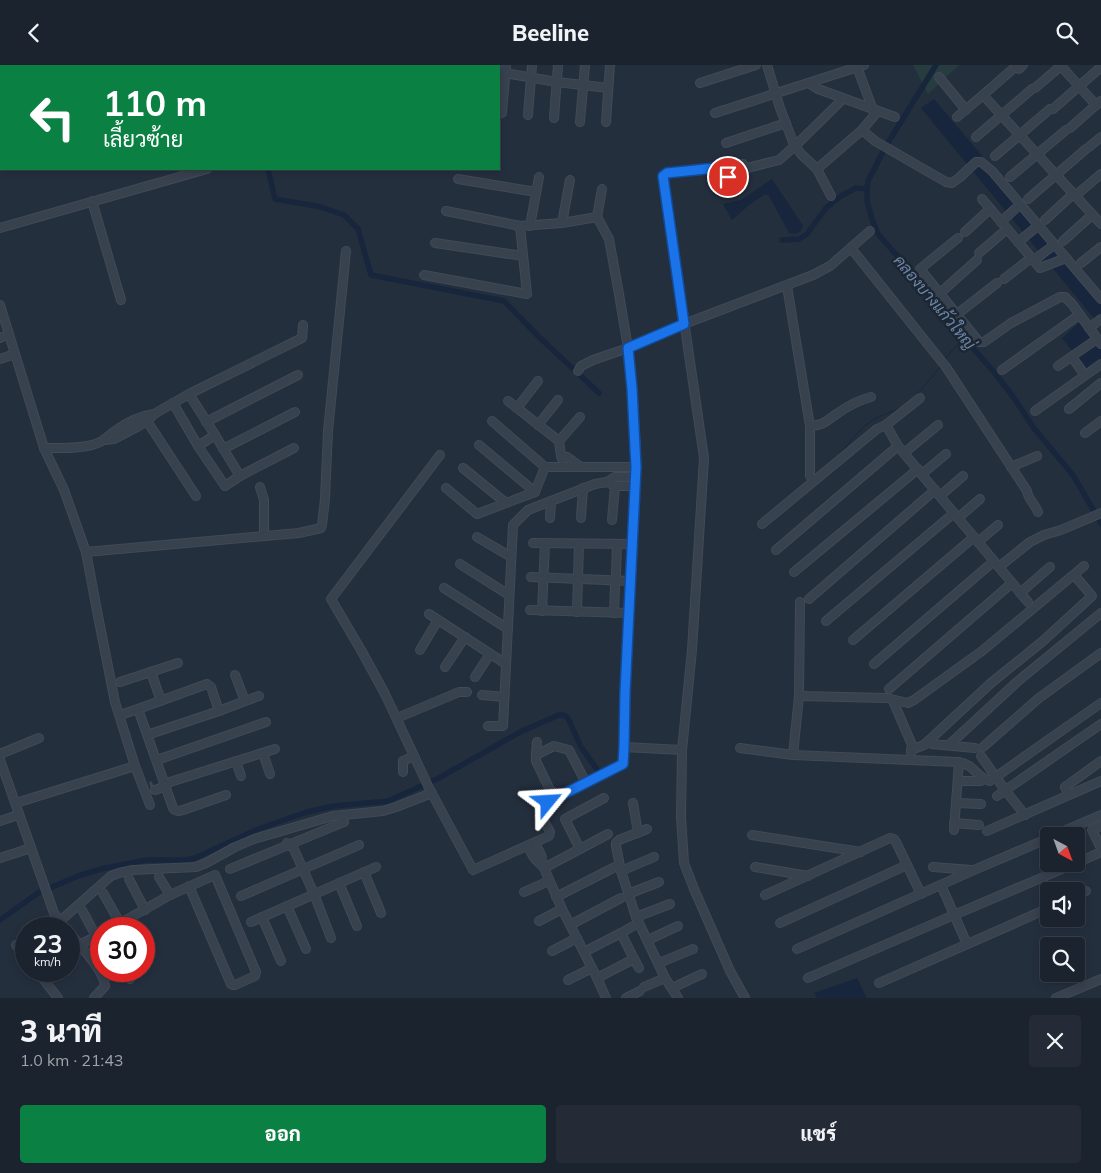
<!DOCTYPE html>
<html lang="th">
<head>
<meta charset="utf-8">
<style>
  body { margin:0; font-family:Mulish,Sarabun,sans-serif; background:#242b36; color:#f1f3f6; height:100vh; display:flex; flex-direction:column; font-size:19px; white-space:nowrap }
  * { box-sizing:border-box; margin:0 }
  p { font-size:16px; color:#a0a4aa }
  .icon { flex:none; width:28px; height:28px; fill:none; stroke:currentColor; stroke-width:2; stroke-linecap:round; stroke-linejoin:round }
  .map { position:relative; height:933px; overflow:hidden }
  .sheet { display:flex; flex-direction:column; background:#1b232e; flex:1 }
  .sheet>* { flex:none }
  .top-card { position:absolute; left:0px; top:0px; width:500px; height:105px; box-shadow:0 2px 8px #0003,0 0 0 1px #39404a; background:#0b8043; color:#fff; overflow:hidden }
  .needle { width:32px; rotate:139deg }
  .buttons { position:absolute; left:1040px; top:762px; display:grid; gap:10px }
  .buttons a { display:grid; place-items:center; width:45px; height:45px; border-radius:5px; background:#1b232e; box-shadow:0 2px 8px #0003,0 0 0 1px #39404a; font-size:25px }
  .speed { position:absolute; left:15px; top:852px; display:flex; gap:10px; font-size:25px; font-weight:700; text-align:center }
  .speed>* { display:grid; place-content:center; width:65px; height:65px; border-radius:50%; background:#1b232e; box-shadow:0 2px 8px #0003,0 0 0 1px #39404a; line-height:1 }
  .speed small { font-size:12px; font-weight:400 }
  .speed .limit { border:8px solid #d22; background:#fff; color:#111 }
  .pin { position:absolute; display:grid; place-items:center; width:42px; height:42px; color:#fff; margin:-21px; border:2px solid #fff; border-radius:50%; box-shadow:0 1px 5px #0007 }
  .me { position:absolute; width:55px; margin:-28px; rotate:63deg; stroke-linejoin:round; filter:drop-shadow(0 0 4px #0008) }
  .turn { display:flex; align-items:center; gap:18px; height:105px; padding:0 20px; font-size:22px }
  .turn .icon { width:65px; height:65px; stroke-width:2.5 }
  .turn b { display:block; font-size:35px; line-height:42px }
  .round { display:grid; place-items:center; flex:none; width:52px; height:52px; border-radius:5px; background:#242b36 }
  .headline { display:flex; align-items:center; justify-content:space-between; height:85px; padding:0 20px }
  h1 { font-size:30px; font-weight:800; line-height:38px }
  .action { display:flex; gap:10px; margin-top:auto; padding:10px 20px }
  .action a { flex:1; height:58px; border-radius:5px; background:#0b8043; color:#fff; font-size:20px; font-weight:800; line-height:58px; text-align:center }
  .action a+a { background:#242b36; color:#f1f3f6 }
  header { display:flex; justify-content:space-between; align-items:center; height:65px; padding:0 20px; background:#1b232e; font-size:22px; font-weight:800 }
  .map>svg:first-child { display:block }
  .green { fill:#263c3f }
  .water { fill:#17263c }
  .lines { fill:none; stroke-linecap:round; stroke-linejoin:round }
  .stream { stroke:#17263c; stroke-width:1 }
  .canal { stroke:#17263c; stroke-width:5.5 }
  .minor-tunnel { stroke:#3a4453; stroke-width:8; stroke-dasharray:8 4; stroke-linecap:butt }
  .minor-casing { stroke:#414a57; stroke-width:10 }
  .minor { stroke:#38414e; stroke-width:8 }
  .route-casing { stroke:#114b97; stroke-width:12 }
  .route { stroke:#1a73e8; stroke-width:9 }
  .labels { text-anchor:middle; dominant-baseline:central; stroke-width:5; stroke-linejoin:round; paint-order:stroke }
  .water-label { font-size:16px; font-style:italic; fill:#6d86a8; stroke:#1d2633 }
</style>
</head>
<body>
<header><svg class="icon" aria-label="back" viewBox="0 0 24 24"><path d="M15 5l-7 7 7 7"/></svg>Beeline<svg class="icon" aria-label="search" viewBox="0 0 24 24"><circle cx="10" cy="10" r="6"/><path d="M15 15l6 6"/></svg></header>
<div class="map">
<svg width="1101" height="933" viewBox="0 0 1101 933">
  <rect width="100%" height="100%" fill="#242f3e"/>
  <polygon class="green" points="913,0 959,0 928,29"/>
  <g class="water">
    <polygon points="934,34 1101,232 1101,262 921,43"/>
    <polygon points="772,114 800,156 803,161 800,167 795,169 789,168 769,131 765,129 749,140 732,155 723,139 741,135"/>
    <polygon points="1083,254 1101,276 1101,295 1086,304 1062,273"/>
    <polygon points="857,913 867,933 817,933 814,928"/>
  </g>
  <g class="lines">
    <g class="stream">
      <polyline points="944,295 963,273"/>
      <polyline points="915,332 941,301"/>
      <path d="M837,392C848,381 857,366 870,357C881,349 895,347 906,340"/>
    </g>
    <g class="canal">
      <polyline points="936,0 886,81 868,116 867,124 867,136 872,154 878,169 915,211 942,248 994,307 1014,333 1033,362 1073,410 1101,458"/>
      <polyline points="276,1 276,0"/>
      <polyline points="268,104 275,134 317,141 344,150 358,164 371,210 504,236 538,271 599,328"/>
      <polyline points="782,175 799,174 807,169 826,143 841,131 856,123 867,124"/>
      <polyline points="0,855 38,828 78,811 101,804 146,795 186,795 195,793 258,764 307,747 334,741 388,736 437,714 522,666 559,650 564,650 568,653 581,682 599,707"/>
    </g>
    <polyline class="minor-tunnel" points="150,721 153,720"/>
    <g class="minor-casing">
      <g id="minor">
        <polyline points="467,0 473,1"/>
        <polyline points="767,0 780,43 793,77 801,89 817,104 862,65 875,76 946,117 952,118 959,113 976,97 981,97 992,106 1101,234"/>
        <polyline points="1060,0 1096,40 1101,36"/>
        <polyline points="152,1 155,0"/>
        <polyline points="211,1 212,0"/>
        <polyline points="335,1 335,0"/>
        <polyline points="364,1 364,0"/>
        <polyline points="394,1 394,0"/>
        <polyline points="426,1 426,0"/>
        <polyline points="857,2 873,45"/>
        <polyline points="1019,4 1023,0"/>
        <polyline points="499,7 557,17 608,23"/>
        <polyline points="939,12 966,45"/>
        <polyline points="700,18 756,0"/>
        <polyline points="809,18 818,24 895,52"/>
        <polyline points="1035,23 1062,0"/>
        <polyline points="983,30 1014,3"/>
        <polyline points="1053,44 1101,2"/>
        <polyline points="502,48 506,0"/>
        <polyline points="715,48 864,0"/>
        <polyline points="528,50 532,0"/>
        <polyline points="957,52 983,30 1101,159"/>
        <polyline points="554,53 558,0"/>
        <polyline points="580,57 585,0"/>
        <polyline points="606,57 610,0"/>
        <polyline points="1070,63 1096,40"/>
        <polyline points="862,65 877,47"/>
        <polyline points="976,72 1032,24"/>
        <polyline points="726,78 786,58"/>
        <polyline points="1089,82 1101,72"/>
        <polyline points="995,91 1050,44"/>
        <polyline points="743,99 736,100 731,110 728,112 715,103 667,108 663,111 704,393 692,585 682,685 681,752 684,798 694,824 730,906 745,933"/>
        <polyline points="817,104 831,131"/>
        <polyline points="739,105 779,95 796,80 843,34"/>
        <polyline points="1010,112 1066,65"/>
        <polyline points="458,114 536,127"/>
        <polyline points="1075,131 1101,109"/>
        <polyline points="982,134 1040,203 1066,193"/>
        <polyline points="1028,134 1086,84"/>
        <polyline points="92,136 121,235"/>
        <polyline points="446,146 520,161"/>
        <polyline points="597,152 602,124"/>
        <polyline points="1045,155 1073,129"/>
        <polyline points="1001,157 1015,144"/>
        <polyline points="562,158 570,115"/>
        <polyline points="530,161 539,112"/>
        <polyline points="0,163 207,104"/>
        <polyline points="965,167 990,144"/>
        <polyline points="958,173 920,204 979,277 984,277 1011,258 1060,232 1065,232 1072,239 1101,279"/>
        <polyline points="1063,176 1092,150"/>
        <polyline points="1018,177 1034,164"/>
        <polyline points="435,178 523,191"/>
        <path d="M851,183L946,302L1027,426C1028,434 1035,439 1038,447"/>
        <polyline points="979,188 1007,164"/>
        <polyline points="1034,195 1050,183"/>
        <polyline points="1081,198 1101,182"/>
        <polyline points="424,210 527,229 520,161 562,158 597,152 609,174 619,229 628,283 632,324 636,383 636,402 625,629 624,682 623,699 548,737 542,745 542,752 550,767 549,771 473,805 429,723 385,629 361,585 331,534 440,390"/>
        <polyline points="1004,214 1031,193"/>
        <polyline points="787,221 810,361 810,411"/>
        <polyline points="939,229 977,195"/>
        <polyline points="0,240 44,383 64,425 86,487 98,551 115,637 135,701 150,740"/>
        <polyline points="956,250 997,218"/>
        <polyline points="1089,263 1101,254"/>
        <polyline points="0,273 2,272"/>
        <polyline points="1072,292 1082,306"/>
        <polyline points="0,294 15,289"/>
        <polyline points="1058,301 1097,274"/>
        <polyline points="1002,305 1079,250"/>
        <polyline points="578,306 581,301 593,295 628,283 684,259 813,210 830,201 870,166"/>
        <polyline points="189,329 302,273 303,260"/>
        <polyline points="920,333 886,360 898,381 1028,537"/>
        <polyline points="508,336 559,376 561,391"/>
        <polyline points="173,338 198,381"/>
        <polyline points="517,343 538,316"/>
        <polyline points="1069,344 1101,318"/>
        <polyline points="1035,346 1101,299"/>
        <polyline points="145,353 196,431"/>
        <polyline points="492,356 545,402 636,402"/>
        <polyline points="206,357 298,310"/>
        <polyline points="538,360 558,335"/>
        <path d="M810,361C825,360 827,355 838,348C848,341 859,335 871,332"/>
        <polyline points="1085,368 1101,356"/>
        <polyline points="215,370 240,411"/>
        <polyline points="105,375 114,374 137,362 147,356 154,349 189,329 215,370 198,381 225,421 240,411 294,383"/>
        <polyline points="559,376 580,352"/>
        <polyline points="479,380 535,427"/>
        <path d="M44,383C60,383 80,384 95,379C103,377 108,371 115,366C126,358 140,351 154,349"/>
        <polyline points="223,384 295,347"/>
        <polyline points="904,388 938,360"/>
        <polyline points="562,394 561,391 567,392 581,402"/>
        <polyline points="1011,402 1037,391"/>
        <polyline points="463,403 506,438"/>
        <polyline points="922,409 946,389"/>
        <polyline points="635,421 615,421 607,417 615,412 635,412"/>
        <polyline points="260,422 264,435 264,470"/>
        <polyline points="446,423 477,449 535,427 545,402"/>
        <polyline points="940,431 963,411"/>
        <polyline points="550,453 551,436"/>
        <polyline points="581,453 583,423"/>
        <polyline points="958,453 980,434"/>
        <polyline points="612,455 615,421"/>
        <polyline points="762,459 877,364 886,360"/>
        <polyline points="477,472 511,492"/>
        <polyline points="978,477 998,460"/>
        <polyline points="533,478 632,479"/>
        <polyline points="776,485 898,381"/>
        <polyline points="86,487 299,468 321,463 322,460 325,434 328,366 346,186"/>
        <polyline points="460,499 509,530"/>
        <polyline points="999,502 1030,477 1044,470 1061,465 1101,448"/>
        <polyline points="794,507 918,404"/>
        <polyline points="616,509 617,479"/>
        <polyline points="531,512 630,516"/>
        <polyline points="444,523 508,564"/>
        <polyline points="1020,528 1050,502"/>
        <polyline points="809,534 935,425"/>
        <polyline points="530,545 629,548"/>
        <polyline points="542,546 545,478"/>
        <polyline points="577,547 579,479"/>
        <polyline points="614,548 615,520"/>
        <polyline points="429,549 506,599"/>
        <polyline points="826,556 954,448"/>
        <polyline points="853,575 974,472"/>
        <polyline points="420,585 438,555"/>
        <polyline points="874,599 994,496"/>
        <polyline points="445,602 465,572"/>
        <polyline points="151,607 161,636"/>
        <polyline points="475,612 490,589"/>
        <polyline points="120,617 178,598"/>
        <polyline points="889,624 1012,518"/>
        <polyline points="482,630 504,632"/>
        <polyline points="799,631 887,633 908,638 914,635 982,586 1084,501"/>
        <polyline points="245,636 259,631"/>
        <polyline points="894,638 912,680 911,687"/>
        <polyline points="219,646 245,636 235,610"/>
        <polyline points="123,649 138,644"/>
        <polyline points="397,653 459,627 467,627"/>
        <polyline points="488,661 503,661 513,460 528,445 595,419 607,417"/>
        <path d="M147,670L219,646L211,622L207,619L138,644L173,743C176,747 179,746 183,745L226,730"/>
        <polyline points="932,679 975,683"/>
        <polyline points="949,680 1017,617 1101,548"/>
        <polyline points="624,682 682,685"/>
        <polyline points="983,682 1039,633 1101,588"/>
        <path d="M740,683L793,690L958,697C976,700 975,712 990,716L1101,638"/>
        <polyline points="911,685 924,680 991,618 1043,576 1092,531 1075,511"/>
        <polyline points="263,688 270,709"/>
        <polyline points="0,689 39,673"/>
        <polyline points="536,690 537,677"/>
        <polyline points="793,690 799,631 800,537"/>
        <polyline points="981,691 1005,725 1025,750"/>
        <polyline points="0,695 54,848 66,864"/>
        <polyline points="157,695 266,657"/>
        <polyline points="236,696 241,711"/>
        <polyline points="403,707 403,696 414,691"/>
        <polyline points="958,716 981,716"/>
        <polyline points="155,725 166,721 170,717 275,684"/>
        <polyline points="1069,729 1065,722 1101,696"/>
        <polyline points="997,731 1101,659"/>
        <polyline points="556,732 552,726 550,725 536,696 536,690 554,681 569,685 586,718"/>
        <polyline points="604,733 565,754 580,784 544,803 562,844 597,913 606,933"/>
        <polyline points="16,738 135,701"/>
        <polyline points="633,738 638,768"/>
        <polyline points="956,738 981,739"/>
        <polyline points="0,756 15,751"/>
        <polyline points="954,758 979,760"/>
        <polyline points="1101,761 1092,765 1101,783"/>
        <polyline points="647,764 619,775 616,778 616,781 621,806 636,852 665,913 678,933"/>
        <polyline points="954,765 959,697"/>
        <polyline points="987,766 1101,716"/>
        <polyline points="752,770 861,787"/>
        <polyline points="1052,771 1101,750"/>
        <polyline points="287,778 288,780 293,782 314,829 331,873"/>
        <polyline points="535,778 542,792 541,798"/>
        <path d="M528,781C530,785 532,791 536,795C539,798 541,799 544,803"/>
        <polyline points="580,784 608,769"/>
        <polyline points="0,793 31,783"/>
        <polyline points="1076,798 1101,787"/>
        <polyline points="755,802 808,811"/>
        <polyline points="933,802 972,805"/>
        <polyline points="230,804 344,757"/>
        <polyline points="621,806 654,792"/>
        <polyline points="364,807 381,848"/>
        <polyline points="159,812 170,830"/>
        <polyline points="129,814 145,845"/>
        <polyline points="339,818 357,861"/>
        <polyline points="941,820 967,879"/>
        <polyline points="524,827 549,816"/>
        <polyline points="103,828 120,858"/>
        <polyline points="628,829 659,817"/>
        <polyline points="765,830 890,773 894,774 896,777 921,829"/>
        <polyline points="1076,830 1086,826"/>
        <polyline points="241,831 359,780"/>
        <polyline points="556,832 615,802"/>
        <polyline points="287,841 306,884"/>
        <polyline points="82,845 96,871"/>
        <polyline points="262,852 281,896"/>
        <polyline points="636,852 670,839"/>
        <polyline points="60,856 111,811 119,808 133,805 196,802 206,798 235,782 254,774 333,751 383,746 396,742 432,728"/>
        <polyline points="539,856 562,844"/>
        <polyline points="251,857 376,802"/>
        <polyline points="780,858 907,800"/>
        <polyline points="570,860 621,833"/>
        <polyline points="110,864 170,830 215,810 256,907 255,911 235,920 233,920 231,919 189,821"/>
        <path d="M69,867C79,880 104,905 105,921L94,933"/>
        <polyline points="621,868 635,860"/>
        <polyline points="648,875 678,861"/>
        <polyline points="16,880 26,893"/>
        <polyline points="79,880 101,869"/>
        <polyline points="797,884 974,805 1049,773"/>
        <polyline points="552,886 577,873"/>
        <polyline points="584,887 621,868 634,894 597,913"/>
        <polyline points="634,894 639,903"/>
        <polyline points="659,898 693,884"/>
        <polyline points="37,906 58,933"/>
        <polyline points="126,906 130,914"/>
        <polyline points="808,913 954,850 1074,799"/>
        <polyline points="568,915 592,903"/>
        <polyline points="879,918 1049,843"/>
        <polyline points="644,922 665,913"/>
        <polyline points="672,923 702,909"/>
        <polyline points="626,933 640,926"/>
        <polyline points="1056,933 1101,914"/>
      </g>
    </g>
    <use href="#minor" class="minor"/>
  </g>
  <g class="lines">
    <g class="route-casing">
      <polyline id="route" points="548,737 623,699 624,682 625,628 636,402 632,324 628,283 684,259 663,111 667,108 715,103 728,112"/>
    </g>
    <use href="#route" class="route"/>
  </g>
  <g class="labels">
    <g class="water-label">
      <text transform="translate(935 237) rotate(50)">คลองบางแก้วใหญ่</text>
    </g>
  </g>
</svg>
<div class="buttons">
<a><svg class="needle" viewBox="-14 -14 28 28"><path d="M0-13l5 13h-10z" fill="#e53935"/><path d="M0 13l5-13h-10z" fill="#a0a4aa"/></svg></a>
<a><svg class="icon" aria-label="sound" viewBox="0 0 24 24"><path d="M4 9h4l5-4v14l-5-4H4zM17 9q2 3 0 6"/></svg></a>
<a><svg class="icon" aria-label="search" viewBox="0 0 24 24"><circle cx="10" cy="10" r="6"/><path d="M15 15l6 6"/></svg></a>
</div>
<div class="speed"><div>23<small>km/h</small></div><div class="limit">30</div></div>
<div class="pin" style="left:728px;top:112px;background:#d93025"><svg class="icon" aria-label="arrive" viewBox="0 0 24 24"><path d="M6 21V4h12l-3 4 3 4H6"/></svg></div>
<svg class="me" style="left:548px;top:737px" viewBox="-20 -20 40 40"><path d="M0-17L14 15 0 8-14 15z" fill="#1a73e8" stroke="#fff" stroke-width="4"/></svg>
<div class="top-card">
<div class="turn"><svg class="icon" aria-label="left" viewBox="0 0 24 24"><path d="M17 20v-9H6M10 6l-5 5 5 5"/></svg><div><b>110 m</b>เลี้ยวซ้าย</div></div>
</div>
</div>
<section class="sheet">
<div class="headline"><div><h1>3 นาที</h1><p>1.0 km · 21:43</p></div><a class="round"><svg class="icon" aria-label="close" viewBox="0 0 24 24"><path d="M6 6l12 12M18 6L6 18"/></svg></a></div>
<div class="action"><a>ออก</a><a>แชร์</a></div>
</section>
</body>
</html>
